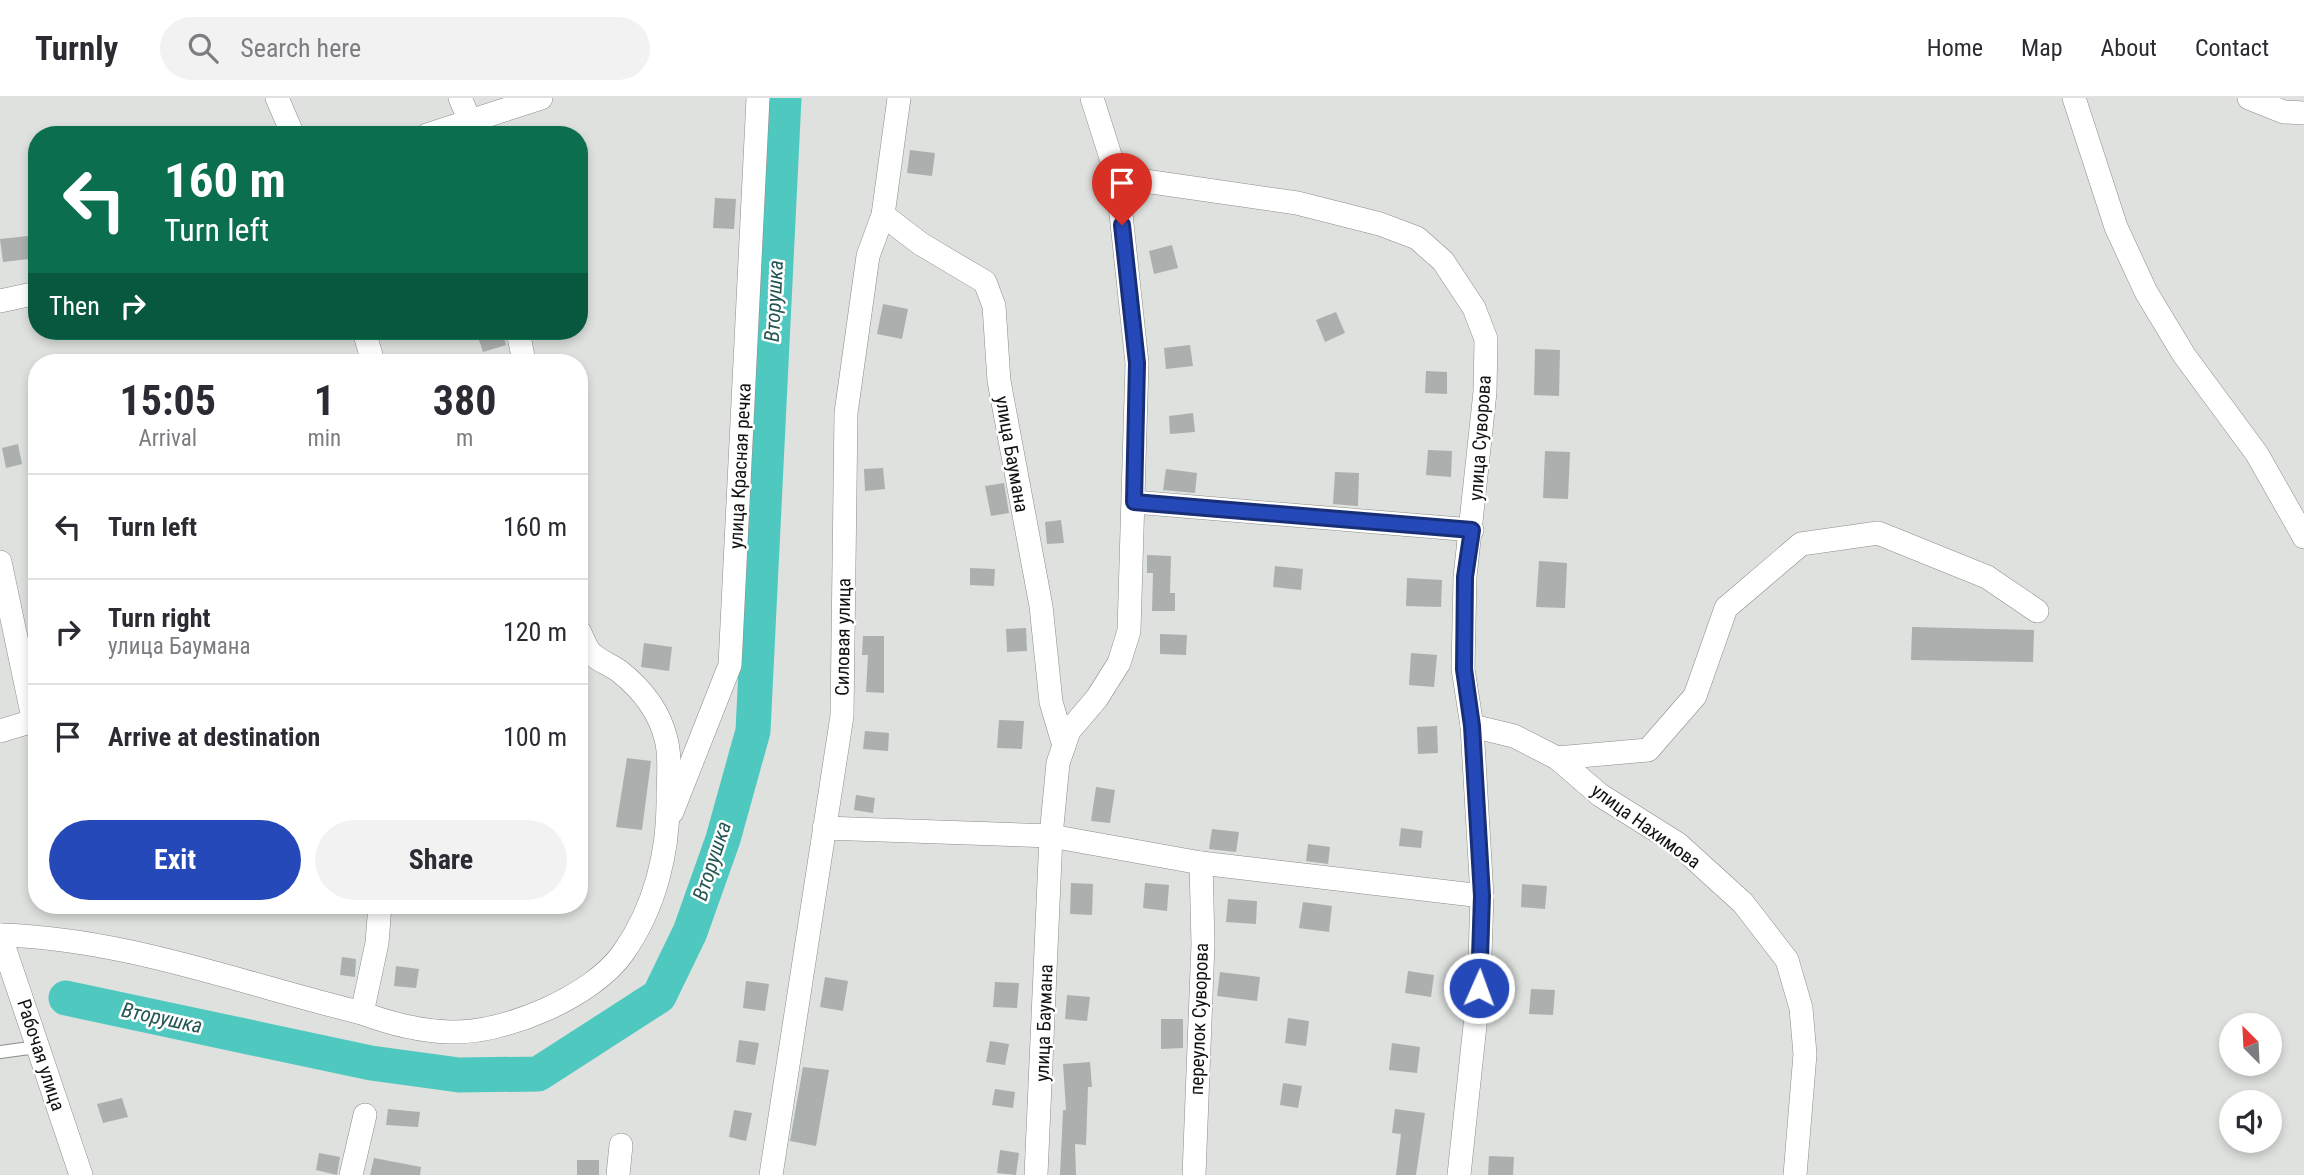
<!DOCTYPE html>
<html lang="en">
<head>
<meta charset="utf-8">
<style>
  body { margin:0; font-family:"Roboto Condensed",sans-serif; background:#f2f2f3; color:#2b2b33; height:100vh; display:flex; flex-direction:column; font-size:26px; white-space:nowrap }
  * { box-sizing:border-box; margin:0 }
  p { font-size:23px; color:#7c7c81 }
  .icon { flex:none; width:38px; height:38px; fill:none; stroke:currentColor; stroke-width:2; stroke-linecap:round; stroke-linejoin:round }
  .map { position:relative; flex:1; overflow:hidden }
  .sheet { position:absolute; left:28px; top:256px; width:560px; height:560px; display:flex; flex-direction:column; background:#fff; border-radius:28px; box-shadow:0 4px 10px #0003 }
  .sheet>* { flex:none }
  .banner { position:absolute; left:28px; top:28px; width:560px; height:214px; border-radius:28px; box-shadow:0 4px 10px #0003; background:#0b6e4f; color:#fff; overflow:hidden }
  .needle { width:46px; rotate:336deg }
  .controls { position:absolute; left:2219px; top:915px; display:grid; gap:14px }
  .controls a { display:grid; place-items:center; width:63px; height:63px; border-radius:50%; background:#fff; box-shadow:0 4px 10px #0003; font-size:35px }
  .pin { position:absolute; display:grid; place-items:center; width:60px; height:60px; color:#fff; margin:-72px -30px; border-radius:50% 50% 50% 0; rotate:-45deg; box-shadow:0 0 7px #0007 }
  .pin .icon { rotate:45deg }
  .me { position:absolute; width:77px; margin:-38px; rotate:2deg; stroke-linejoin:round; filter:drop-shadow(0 0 5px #0008) }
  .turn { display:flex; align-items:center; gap:24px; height:147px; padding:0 21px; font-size:32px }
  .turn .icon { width:91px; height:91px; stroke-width:2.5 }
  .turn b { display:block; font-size:49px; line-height:60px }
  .then { display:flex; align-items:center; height:66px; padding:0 21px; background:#0003; gap:14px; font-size:26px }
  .eta { display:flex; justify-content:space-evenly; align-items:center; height:119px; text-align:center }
  .eta b { font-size:42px; font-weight:700; line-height:49px }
  .cta { display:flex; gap:14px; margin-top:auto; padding:14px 21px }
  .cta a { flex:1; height:80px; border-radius:42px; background:#2549b8; color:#fff; font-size:28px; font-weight:700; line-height:80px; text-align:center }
  .cta a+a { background:#f2f2f3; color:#2b2b33 }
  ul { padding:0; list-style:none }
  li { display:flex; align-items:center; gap:21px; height:105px; padding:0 21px; border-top:2px solid #e1e1e2 }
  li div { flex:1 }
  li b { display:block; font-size:26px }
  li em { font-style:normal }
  header { display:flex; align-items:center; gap:42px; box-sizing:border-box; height:98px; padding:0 35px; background:#fff; border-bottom:2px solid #e1e1e2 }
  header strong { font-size:33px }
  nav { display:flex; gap:38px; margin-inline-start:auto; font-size:24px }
  .search { width:490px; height:63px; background:#f2f2f3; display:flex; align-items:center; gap:18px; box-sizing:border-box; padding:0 24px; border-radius:38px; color:#7c7c81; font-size:26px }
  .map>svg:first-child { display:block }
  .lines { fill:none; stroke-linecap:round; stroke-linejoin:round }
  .river { stroke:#4fc8c0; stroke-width:35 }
  .building { fill:#abb0ae }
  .lane-casing { stroke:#8b8d8a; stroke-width:14 }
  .street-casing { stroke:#8b8d8a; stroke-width:24 }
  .lane { stroke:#fff; stroke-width:12 }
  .street { stroke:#fff; stroke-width:23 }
  .route-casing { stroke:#182f78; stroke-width:18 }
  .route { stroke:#2549b8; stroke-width:12 }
  .labels { text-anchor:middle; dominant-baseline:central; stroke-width:5; stroke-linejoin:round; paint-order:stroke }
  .street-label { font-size:19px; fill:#111211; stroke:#fff }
  .water-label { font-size:21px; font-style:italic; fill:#235652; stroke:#fff }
</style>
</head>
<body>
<header>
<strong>Turnly</strong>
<div class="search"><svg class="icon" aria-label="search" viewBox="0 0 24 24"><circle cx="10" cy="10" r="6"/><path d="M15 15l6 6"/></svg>Search here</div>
<nav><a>Home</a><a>Map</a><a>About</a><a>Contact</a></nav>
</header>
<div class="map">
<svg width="2304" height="1077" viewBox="0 0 2304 1077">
  <rect width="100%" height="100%" fill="#dee1dd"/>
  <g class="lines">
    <polyline class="river" points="66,900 371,965 459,977 538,976 659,898 690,834 723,741 753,633 784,0"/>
  </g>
  <g class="building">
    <polygon points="910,52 935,55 932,78 907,75"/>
    <polygon points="715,100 736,101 734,131 713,130"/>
    <polygon points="37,137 37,160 3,164 0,141"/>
    <polygon points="1172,147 1178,170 1154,176 1149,153"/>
    <polygon points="883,206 908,211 902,241 877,236"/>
    <polygon points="1336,214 1345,235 1325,244 1316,222"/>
    <polygon points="476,233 502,233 506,247 483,254"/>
    <polygon points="1190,247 1193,268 1166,271 1164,250"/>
    <polygon points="1535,251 1560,252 1559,298 1534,297"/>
    <polygon points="1426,273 1447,274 1447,296 1425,295"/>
    <polygon points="1193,315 1195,334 1170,336 1169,318"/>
    <polygon points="18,346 22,366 6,370 2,350"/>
    <polygon points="1428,352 1452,353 1451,379 1426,377"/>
    <polygon points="1545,353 1570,354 1568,401 1543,400"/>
    <polygon points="883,370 885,391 865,393 864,371"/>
    <polygon points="1166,371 1197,375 1195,395 1163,392"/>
    <polygon points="1335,374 1359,375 1358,408 1333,406"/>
    <polygon points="1004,385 1009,415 991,418 985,388"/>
    <polygon points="1061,422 1064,445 1047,446 1045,424"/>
    <polygon points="1147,457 1171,458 1170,495 1175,495 1175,513 1152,513 1153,475 1147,475"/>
    <polygon points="1539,463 1567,465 1565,510 1536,509"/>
    <polygon points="1275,468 1303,471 1301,492 1273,489"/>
    <polygon points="970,470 995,471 994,488 970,487"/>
    <polygon points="1407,480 1442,482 1441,509 1406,508"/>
    <polygon points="1912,529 2034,532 2033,564 1911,562"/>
    <polygon points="1026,530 1027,553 1007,554 1006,531"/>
    <polygon points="1160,536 1187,537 1186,557 1160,556"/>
    <polygon points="863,538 884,538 884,595 866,594 868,557 862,557"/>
    <polygon points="644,545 672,549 669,573 641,569"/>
    <polygon points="1411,555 1437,557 1434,589 1409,587"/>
    <polygon points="999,622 1024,623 1022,651 997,650"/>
    <polygon points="1437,628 1438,655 1418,656 1417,629"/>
    <polygon points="865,633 889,635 888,653 863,651"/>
    <polygon points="627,660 651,663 642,732 616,729"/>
    <polygon points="1096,689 1115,692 1110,725 1091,723"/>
    <polygon points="856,697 875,700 873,715 854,712"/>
    <polygon points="1401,730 1423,733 1421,750 1399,748"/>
    <polygon points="1212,731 1239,734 1236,754 1209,751"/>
    <polygon points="1308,746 1330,749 1328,766 1306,763"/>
    <polygon points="1071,785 1093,786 1092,817 1070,816"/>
    <polygon points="1145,785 1169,787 1167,813 1143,810"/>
    <polygon points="1522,786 1547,788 1545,811 1521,809"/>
    <polygon points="1228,801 1257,803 1256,826 1226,824"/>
    <polygon points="1303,804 1332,808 1329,834 1299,830"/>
    <polygon points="342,859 356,861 355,879 340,877"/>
    <polygon points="396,868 419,871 416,890 394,888"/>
    <polygon points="1408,873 1434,877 1431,899 1405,895"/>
    <polygon points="1220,874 1260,879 1257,903 1217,898"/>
    <polygon points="825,879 848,883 843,913 820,909"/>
    <polygon points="746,883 769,886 765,913 743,910"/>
    <polygon points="995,884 1019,885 1017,910 993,909"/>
    <polygon points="1531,891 1555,892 1553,917 1529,916"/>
    <polygon points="1067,897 1090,899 1087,923 1065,921"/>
    <polygon points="1288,920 1309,923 1306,948 1285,945"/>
    <polygon points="1161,921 1183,921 1183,950 1161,951"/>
    <polygon points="739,942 759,945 755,967 736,964"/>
    <polygon points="990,943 1009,946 1005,967 986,964"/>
    <polygon points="1392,945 1420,949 1417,975 1389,972"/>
    <polygon points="1090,964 1092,989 1088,989 1086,1047 1075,1046 1076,1077 1060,1077 1063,1012 1066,1012 1063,966"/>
    <polygon points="803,969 829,972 816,1048 790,1043"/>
    <polygon points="1283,985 1302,988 1298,1010 1280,1007"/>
    <polygon points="995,991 1015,994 1013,1010 992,1007"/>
    <polygon points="122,1000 128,1019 103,1025 97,1006"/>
    <polygon points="388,1011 420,1014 418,1029 386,1027"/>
    <polygon points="1395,1011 1425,1015 1416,1077 1396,1077 1401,1036 1392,1035"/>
    <polygon points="734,1012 752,1015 746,1043 729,1039"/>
    <polygon points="1000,1052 1019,1055 1016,1077 997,1075"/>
    <polygon points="319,1055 340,1059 337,1077 316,1072"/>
    <polygon points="1489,1058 1514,1059 1513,1077 1488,1077"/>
    <polygon points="374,1060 421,1069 420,1077 370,1077"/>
    <rect x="577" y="1062" width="22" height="15"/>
  </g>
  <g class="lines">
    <g class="lane-casing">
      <polyline id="lane" points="0,954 37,949"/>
    </g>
    <g class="street-casing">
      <g id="street">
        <polyline points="277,0 293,37"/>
        <polyline points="460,0 476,37"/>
        <polyline points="2074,0 2116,129 2146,194 2184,257 2257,356 2304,439"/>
        <polyline points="2249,0 2284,14 2304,15"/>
        <polyline points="427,37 541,0"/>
        <polyline points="1117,79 1297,105 1380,126 1417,140 1443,163 1474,210 1486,241 1485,294 1465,479 1463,571 1472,628 1482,798 1479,890 1459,1077"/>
        <polyline points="883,117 921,146 985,184 994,208 999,283 1041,508 1051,604 1064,648"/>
        <polyline points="0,203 37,195"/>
        <polyline points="364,233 373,264"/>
        <polyline points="518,233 524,264"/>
        <polyline points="1134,404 1472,432"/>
        <polyline points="0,464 32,615 30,624 0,633"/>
        <polyline points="1472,628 1514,638 1557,660 1600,697 1678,746 1743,805 1787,862 1801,910 1805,956 1795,1077"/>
        <polyline points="1557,660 1648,652 1695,598 1726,510 1801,446 1878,435 1987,479 2037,513"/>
        <polyline points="672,714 730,567 758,0"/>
        <polyline points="824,730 1051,738 1201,765 1482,798"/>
        <path d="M0,837C123,840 243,886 362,915C391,926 419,933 450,934C504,936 592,899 623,855C655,810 669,753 668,699C668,681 671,659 666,641C659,612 642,591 619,573C611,567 599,563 592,556C586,551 583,540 579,533"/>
        <polyline points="0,837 81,1077"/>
        <polyline points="362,915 377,845 380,807"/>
        <polyline points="351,1077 365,1017"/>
        <polyline points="618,1077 621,1047"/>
        <polyline points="771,1077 842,618 846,315 868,158 883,117 899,0"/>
        <polyline points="1036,1077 1051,738 1058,665 1069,633 1097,600 1119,565 1129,533 1137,265 1117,79 1092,0"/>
        <polyline points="1194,1077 1203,846 1201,765"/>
      </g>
    </g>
    <use href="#lane" class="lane"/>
    <use href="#street" class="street"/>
  </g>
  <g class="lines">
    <g class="route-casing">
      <polyline id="route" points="1122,127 1137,265 1134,404 1472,432 1465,479 1464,571 1472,628 1482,798 1479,890"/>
    </g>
    <use href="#route" class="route"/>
  </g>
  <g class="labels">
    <g class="street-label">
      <text transform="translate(1480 340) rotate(-86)">улица Суворова</text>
      <text transform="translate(1012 356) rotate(80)">улица Баумана</text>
      <text transform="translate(740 368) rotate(-87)">улица Красная речка</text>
      <text transform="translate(843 539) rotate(-89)">Силовая улица</text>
      <text transform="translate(1646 728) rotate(36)">улица Нахимова</text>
      <text transform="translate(1199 921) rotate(-88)">переулок Суворова</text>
      <text transform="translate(1044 925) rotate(-88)">улица Баумана</text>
      <text transform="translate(41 957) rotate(72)">Рабочая улица</text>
    </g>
    <g class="water-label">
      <text transform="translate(774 203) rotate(-87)">Вторушка</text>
      <text transform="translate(712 763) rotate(-72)">Вторушка</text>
      <text transform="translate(162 920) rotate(12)">Вторушка</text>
    </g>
  </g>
</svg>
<div class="controls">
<a><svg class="needle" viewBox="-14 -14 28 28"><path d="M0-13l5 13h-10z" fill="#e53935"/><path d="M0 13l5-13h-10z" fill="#7c7c81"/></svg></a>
<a><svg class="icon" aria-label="sound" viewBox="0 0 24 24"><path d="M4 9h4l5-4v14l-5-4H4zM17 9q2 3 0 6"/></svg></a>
</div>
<div class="pin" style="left:1122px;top:127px;background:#d93025"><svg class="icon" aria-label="arrive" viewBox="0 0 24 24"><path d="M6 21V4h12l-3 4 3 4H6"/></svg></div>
<svg class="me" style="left:1479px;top:890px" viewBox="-20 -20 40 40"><circle r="17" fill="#2549b8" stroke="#fff" stroke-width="3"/><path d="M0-11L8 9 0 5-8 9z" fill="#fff"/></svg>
<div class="banner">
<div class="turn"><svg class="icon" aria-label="left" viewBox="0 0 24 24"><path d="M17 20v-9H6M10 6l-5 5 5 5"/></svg><div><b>160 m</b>Turn left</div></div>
<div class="then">Then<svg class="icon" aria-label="right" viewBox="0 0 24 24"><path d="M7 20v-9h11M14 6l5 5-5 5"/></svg></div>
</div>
<section class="sheet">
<div class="eta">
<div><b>15:05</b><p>Arrival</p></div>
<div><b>1</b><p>min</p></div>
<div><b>380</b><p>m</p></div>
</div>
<ul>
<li><svg class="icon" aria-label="left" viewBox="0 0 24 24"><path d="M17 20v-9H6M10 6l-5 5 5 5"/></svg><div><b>Turn left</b></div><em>160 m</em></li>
<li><svg class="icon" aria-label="right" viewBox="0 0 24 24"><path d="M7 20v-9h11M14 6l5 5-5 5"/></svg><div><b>Turn right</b><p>улица Баумана</p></div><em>120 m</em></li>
<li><svg class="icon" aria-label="arrive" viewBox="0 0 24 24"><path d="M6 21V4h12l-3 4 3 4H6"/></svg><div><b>Arrive at destination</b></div><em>100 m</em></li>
</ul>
<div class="cta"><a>Exit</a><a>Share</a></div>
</section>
</div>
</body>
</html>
